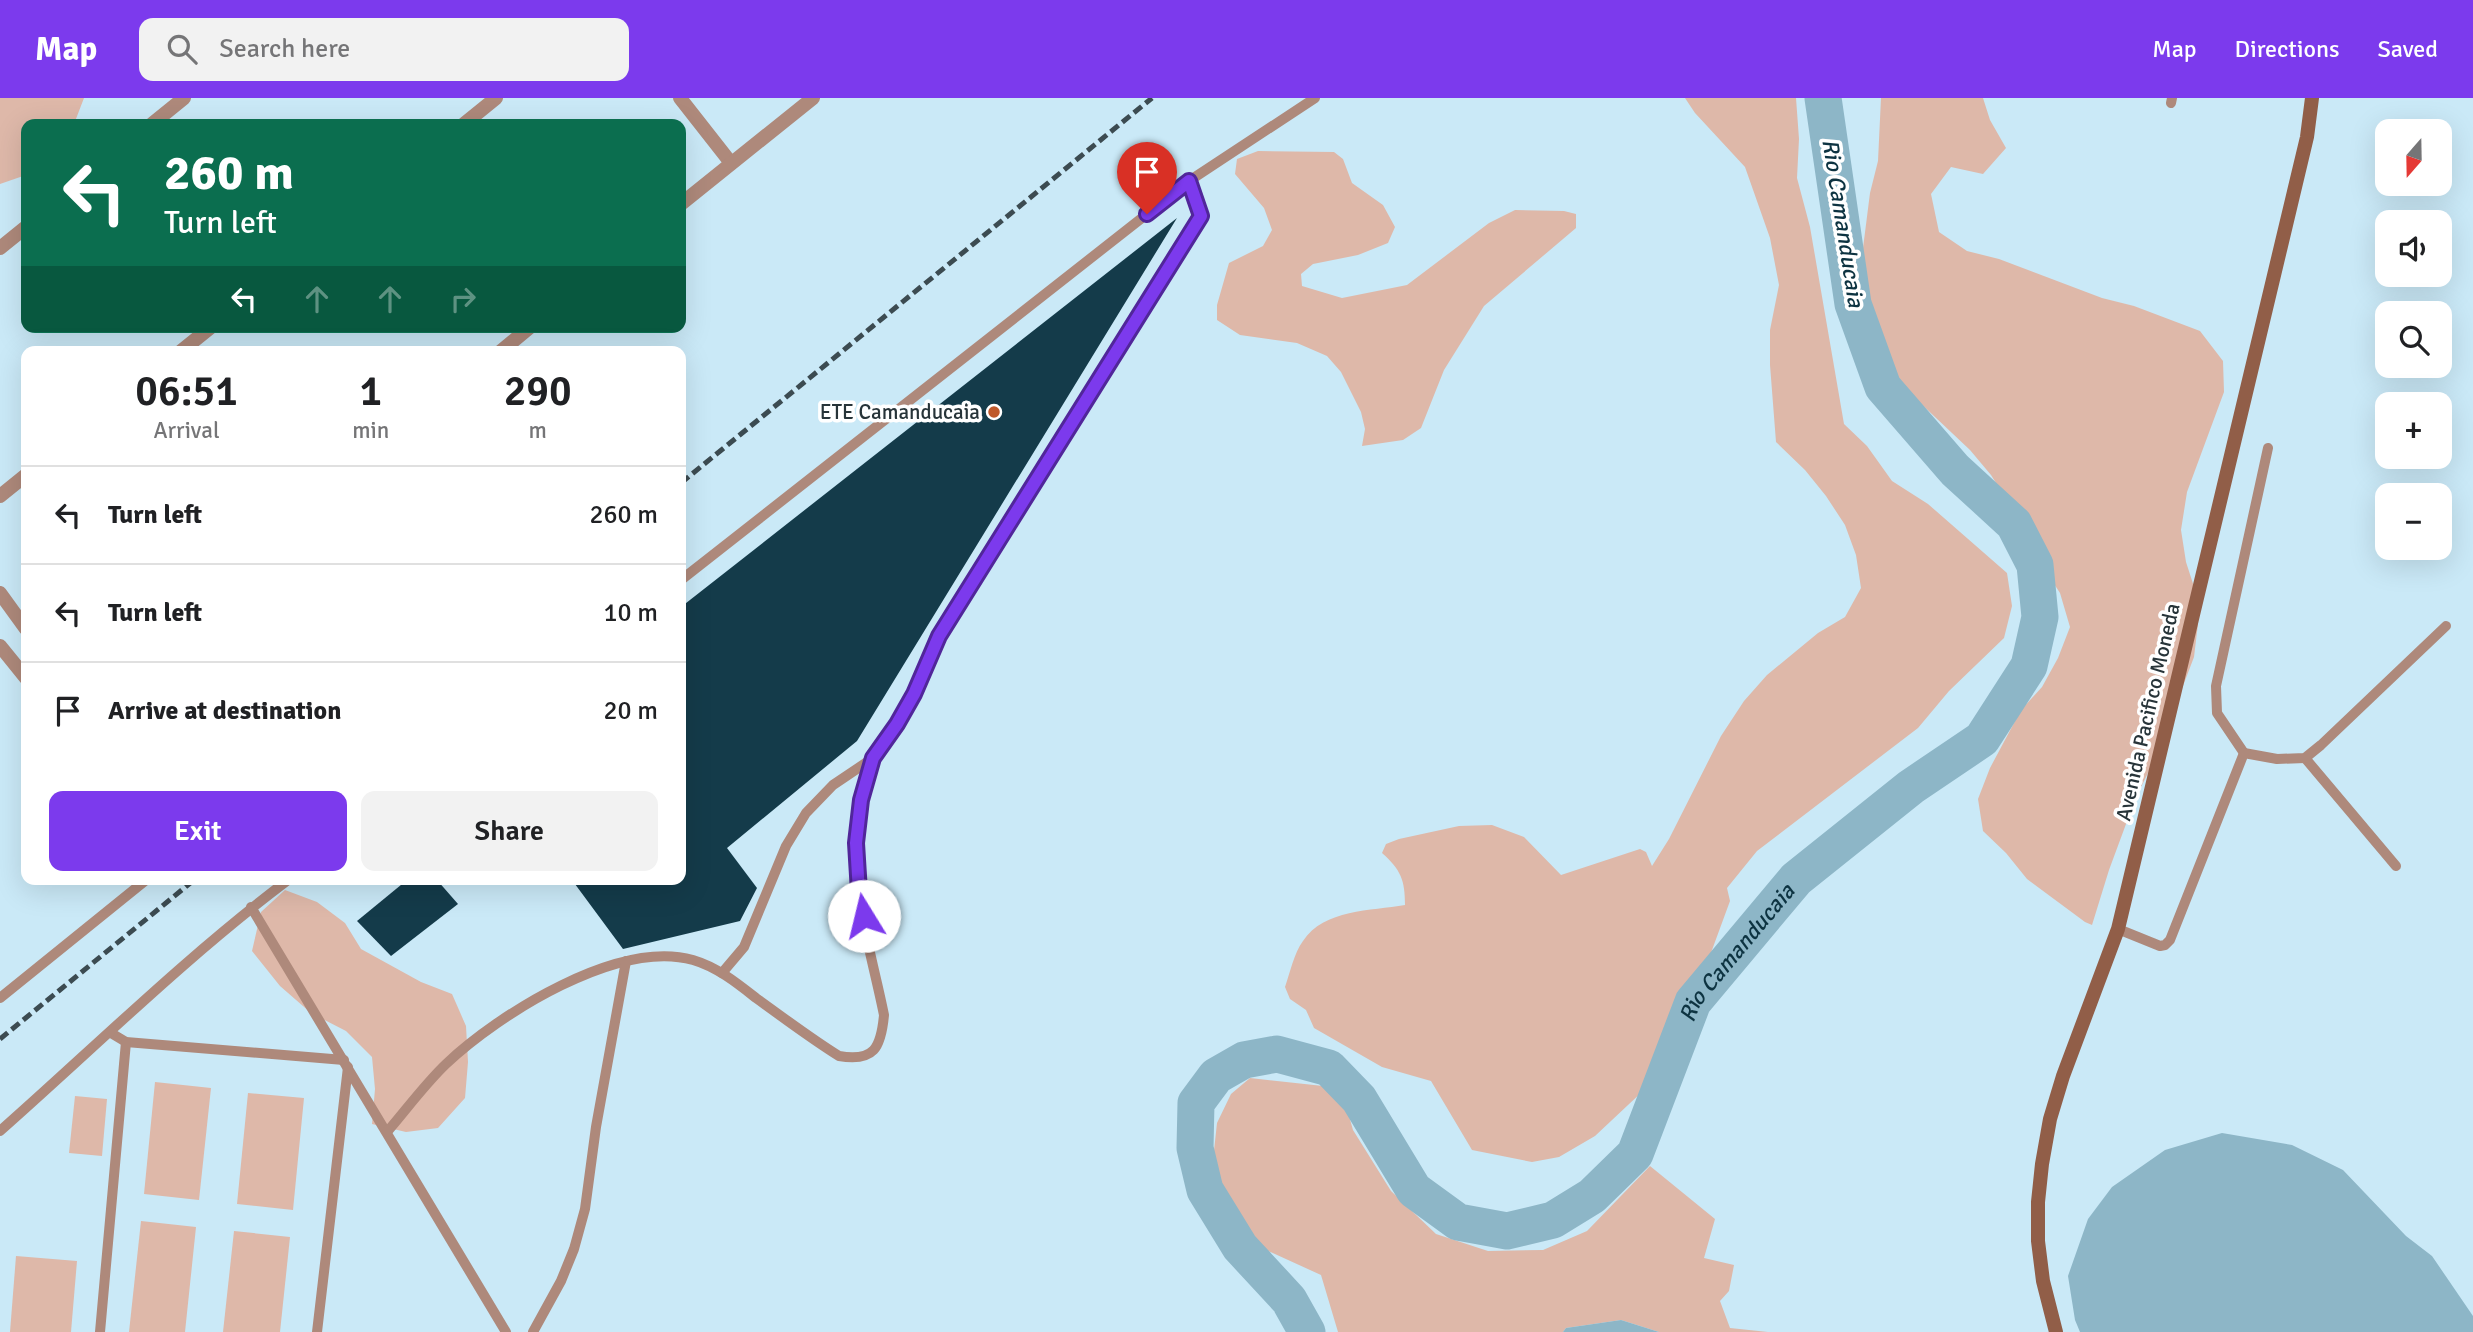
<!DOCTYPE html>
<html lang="en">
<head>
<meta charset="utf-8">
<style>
  body { margin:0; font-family:Signika,sans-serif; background:#f2f2f2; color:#202124; height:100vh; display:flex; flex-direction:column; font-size:26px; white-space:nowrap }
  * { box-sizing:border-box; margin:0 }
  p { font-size:23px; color:#757577 }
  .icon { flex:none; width:38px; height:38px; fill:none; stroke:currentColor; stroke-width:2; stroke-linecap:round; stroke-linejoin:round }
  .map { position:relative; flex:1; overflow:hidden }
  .details { position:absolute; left:21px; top:248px; width:665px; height:539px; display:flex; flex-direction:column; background:#fff; border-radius:14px; box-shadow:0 7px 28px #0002 }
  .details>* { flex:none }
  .banner { position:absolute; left:21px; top:21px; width:665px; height:214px; border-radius:14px; box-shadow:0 7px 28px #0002; background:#0b6e4f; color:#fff; overflow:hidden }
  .needle { width:46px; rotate:200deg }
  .buttons { position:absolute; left:2375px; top:21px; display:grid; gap:14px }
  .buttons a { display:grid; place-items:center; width:77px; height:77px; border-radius:14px; background:#fff; box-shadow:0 7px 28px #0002; font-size:35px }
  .pin { position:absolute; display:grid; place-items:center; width:60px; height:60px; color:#fff; margin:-72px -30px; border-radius:50% 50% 50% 0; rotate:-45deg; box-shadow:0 0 7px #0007 }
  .pin .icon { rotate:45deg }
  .me { position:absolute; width:77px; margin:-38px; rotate:351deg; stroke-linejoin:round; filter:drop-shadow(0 0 5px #0008) }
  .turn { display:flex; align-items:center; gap:24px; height:147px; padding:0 28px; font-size:32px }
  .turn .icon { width:91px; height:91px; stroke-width:2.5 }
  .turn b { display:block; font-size:49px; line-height:60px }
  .lanes { display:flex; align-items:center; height:66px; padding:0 28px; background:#0003; justify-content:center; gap:35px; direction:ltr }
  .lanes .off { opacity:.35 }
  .eta { display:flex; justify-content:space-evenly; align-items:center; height:119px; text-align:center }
  .eta b { font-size:42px; font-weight:600; line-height:49px }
  .primary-button { display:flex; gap:14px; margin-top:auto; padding:14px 28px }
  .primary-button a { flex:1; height:80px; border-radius:14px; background:#7c3aed; color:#fff; font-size:28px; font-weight:600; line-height:80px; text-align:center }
  .primary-button a+a { background:#f2f2f2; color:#202124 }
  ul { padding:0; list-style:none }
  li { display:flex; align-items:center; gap:21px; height:98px; padding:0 28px; border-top:2px solid #e0e0e0 }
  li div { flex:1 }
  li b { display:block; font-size:26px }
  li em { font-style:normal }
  header { display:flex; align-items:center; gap:42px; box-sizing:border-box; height:98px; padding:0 35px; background:#7c3aed; color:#fff }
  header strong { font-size:33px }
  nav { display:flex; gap:38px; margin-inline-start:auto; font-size:24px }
  .search { width:490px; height:63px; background:#f2f2f2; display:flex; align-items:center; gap:18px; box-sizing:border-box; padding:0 24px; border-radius:14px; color:#757577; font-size:26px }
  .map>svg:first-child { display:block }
  .green { fill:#deb8a9 }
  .water { fill:#8db6c7 }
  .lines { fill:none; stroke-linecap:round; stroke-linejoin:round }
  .river { stroke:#8db6c7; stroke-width:37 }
  .building { fill:#143b4a }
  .lane { stroke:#ae897b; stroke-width:10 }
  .street { stroke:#ae897b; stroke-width:14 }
  .secondary { stroke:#915e48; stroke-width:14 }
  .rail { stroke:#3c4b51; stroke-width:5; stroke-dasharray:10 5; stroke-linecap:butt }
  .route-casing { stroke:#51269a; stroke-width:18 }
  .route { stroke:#7c3aed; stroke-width:12 }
  .poi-dot { fill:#bf592b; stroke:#fff; stroke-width:2.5 }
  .labels { text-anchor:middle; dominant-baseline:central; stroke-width:7; stroke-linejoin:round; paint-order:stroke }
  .poi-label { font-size:21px; fill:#273439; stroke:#fff; text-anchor:end }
  .street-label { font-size:21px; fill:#273439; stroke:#fff }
  .water-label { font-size:23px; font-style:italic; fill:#0d3341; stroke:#fff }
</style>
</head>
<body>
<header>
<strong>Map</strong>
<div class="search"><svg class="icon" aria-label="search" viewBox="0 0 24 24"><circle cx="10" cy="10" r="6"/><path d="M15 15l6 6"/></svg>Search here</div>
<nav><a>Map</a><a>Directions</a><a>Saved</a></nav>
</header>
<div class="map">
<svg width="2473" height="1234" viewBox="0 0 2473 1234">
  <rect width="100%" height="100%" fill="#cae9f7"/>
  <g class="green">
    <polygon points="0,0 84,0 74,26 26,26 26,77 0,86"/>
    <path d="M1685,0H1796L1799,41L1797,80L1810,129L1844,326L1867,348L1892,383L1928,406L2007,475L2012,508L2004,540L1949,593L1918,630L1757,753L1727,790L1730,803L1694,901L1644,992L1595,1038L1559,1059L1532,1064L1472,1052L1431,983L1382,969L1314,930L1306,912L1290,901L1285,889C1290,875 1294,855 1303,843C1324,811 1371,813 1405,807C1405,782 1401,772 1382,755L1386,746L1399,741L1459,728L1492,727L1524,739L1561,777L1640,751L1646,754L1652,768L1669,741L1721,638L1744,603L1767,577L1818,535L1845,519L1861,490L1856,457L1845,427L1826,398L1805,372L1776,344L1770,267V232L1779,187L1770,140L1745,69L1695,15Z"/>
    <polygon points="1881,0 1983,0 1990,22 2006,50 1983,76 1951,69 1931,96 1939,134 1967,153 1999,161 2102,200 2134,208 2200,233 2223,263 2224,294 2187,394 2181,432 2186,464 2196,495 2198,526 2194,559 2156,659 2136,699 2109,772 2092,827 2085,824 2027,781 2006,755 1983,733 1978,701 1990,670 2021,612 2042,589 2058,560 2070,529 2060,495 2041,466 2027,434 1991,377 1970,352 1899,285 1883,257 1862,197 1861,166 1870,95 1878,63"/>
    <polygon points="1258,53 1334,54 1343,61 1352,85 1383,107 1395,129 1388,145 1358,157 1313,166 1301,176 1302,188 1342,200 1407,187 1489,125 1515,112 1564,113 1576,116 1576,130 1484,208 1444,272 1421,330 1403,342 1362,348 1365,331 1361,314 1341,274 1327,258 1297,245 1240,237 1217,222 1217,207 1229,165 1263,148 1272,132 1264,110 1235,76 1237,61"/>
    <polygon points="285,792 317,804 345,825 361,851 421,884 452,896 466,928 468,964 465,1000 438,1030 406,1034 372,1026 375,991 372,959 346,933 311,915 280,888 252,853 261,814"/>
    <polygon points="1250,980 1323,988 1345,1004 1353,1032 1391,1093 1436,1136 1488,1153 1543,1152 1587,1133 1650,1068 1715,1121 1704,1160 1734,1167 1729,1193 1720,1203 1730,1230 1768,1234 1659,1234 1621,1222 1566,1230 1563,1234 1338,1234 1321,1177 1244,1142 1227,1113 1212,1071 1217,1025 1231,996"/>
    <polygon points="155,984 211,990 199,1102 144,1096"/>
    <polygon points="248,995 304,1000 293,1112 237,1106"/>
    <polygon points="75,998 107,1001 102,1058 69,1055"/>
    <polygon points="141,1123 196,1129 185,1234 129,1234"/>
    <polygon points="234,1133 290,1139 280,1234 223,1234"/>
    <polygon points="16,1158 77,1163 71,1234 10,1234"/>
  </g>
  <g class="water">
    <polygon points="2222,1035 2292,1047 2343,1072 2406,1138 2432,1158 2473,1218 2473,1234 2080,1234 2075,1222 2068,1178 2088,1121 2112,1089 2165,1052"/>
    <polygon points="1621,1222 1659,1234 1563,1234 1566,1230"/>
  </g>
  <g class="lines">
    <path class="river" id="s1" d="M1307,1234L1289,1202L1240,1149L1205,1092L1195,1050L1196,1005L1216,978L1244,962L1277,956L1329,970L1359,1001L1414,1092L1458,1124L1507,1133L1553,1122L1592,1098L1635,1056L1693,904L1796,781L1911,689L1982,641L2029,568L2040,519L2035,467L2014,426L1955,372L1883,289L1853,206L1823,0"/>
  </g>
  <g class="building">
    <polygon points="1177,120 857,643 727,750 757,790 740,823 623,851 572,782 681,782 681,509"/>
    <polygon points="407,782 437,782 458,806 391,858 357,823"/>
  </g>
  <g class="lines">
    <g class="lane">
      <polyline points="2171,5 2172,0"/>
      <polyline points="681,482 1189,83 1315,0"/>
      <polyline points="2244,655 2217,615 2216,588 2268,350"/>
      <polyline points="2305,660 2396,768"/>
      <polyline points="251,809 506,1234"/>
      <polyline points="2118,831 2160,848 2165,847 2170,842 2244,655 2277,661 2305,660 2321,647 2446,528"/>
      <polyline points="722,875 744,849 786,748 806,715 833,687 873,660 897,626 914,596 939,538 1201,118 1189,83"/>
      <polyline points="0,900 146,782"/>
      <polyline points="111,935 126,944 344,962"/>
      <path d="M0,1033C95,949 186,859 288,782"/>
      <path d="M387,1034C406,1012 425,986 446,966C499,916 618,841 693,862C717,869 737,885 756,900C784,920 810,940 839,958C874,964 881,950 884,917C873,862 854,803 856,746C857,716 865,688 873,660"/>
      <polyline points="100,1234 126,944"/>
      <polyline points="317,1234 348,969"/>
      <polyline points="533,1234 561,1183 574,1151 585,1111 596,1029 626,863"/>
    </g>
    <g class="street">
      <polyline points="680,0 731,65"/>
      <polyline points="152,26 184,0"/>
      <polyline points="464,26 496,0"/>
      <polyline points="681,106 813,0"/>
      <polyline points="0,150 26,129"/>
      <polyline points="180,254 211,229"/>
      <polyline points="500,254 530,229"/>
      <polyline points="0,398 26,377"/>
      <polyline points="0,495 26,531"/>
      <polyline points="0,548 26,580"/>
    </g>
    <polyline class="secondary" points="2056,1234 2043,1183 2038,1143 2038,1104 2042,1066 2050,1021 2063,978 2118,831 2307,39 2312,0"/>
    <g class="rail">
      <polyline points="681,385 1152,0"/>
      <polyline points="0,941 194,782"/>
    </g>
  </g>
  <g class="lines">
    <g class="route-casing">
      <polyline id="route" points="864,818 859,794 856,745 861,702 873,660 897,626 914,596 939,538 1201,118 1189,83 1147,116"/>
    </g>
    <use href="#route" class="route"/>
  </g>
  <circle class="poi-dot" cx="994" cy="314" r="7"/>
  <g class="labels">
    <g class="poi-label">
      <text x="980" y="314">ETE Camanducaia</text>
    </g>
    <g class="street-label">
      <text transform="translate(2148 614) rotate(-77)">Avenida Pacifico Moneda</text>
    </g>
    <g class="water-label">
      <text transform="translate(1843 125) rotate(81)">Rio Camanducaia</text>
      <text stroke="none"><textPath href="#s1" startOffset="1052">Rio Camanducaia</textPath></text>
    </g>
  </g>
</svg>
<div class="buttons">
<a><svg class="needle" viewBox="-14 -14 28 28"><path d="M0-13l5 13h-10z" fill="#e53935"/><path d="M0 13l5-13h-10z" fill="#757577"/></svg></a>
<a><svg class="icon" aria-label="sound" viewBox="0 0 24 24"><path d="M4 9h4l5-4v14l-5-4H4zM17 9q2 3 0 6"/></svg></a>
<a><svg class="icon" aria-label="search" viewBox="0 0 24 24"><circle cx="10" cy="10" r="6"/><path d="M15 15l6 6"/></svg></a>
<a>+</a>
<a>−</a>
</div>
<div class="pin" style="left:1147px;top:116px;background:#d93025"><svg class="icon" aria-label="arrive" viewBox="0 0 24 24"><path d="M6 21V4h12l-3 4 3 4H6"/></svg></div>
<svg class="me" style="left:864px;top:818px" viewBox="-20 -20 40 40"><circle r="19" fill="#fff"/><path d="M0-13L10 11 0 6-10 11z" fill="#7c3aed"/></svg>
<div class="banner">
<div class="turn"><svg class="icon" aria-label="left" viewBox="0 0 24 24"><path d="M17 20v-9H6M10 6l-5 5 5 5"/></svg><div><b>260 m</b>Turn left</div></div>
<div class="lanes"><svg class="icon" aria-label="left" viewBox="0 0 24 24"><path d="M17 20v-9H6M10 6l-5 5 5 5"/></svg><svg class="icon off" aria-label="ahead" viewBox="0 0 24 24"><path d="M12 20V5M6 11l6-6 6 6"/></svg><svg class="icon off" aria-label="ahead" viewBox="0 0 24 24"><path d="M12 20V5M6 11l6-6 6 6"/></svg><svg class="icon off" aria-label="right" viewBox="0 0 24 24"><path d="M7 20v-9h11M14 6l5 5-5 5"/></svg></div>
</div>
<section class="details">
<div class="eta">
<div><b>06:51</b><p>Arrival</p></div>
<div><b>1</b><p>min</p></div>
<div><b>290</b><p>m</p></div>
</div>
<ul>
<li><svg class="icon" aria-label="left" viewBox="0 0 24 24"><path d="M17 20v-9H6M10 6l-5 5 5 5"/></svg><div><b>Turn left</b></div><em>260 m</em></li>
<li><svg class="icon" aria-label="left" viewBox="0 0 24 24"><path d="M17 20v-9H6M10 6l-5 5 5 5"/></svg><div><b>Turn left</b></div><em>10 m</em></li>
<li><svg class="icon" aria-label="arrive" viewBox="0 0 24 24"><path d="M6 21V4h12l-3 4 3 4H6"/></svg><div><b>Arrive at destination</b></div><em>20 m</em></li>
</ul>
<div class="primary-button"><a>Exit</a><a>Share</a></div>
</section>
</div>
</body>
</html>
